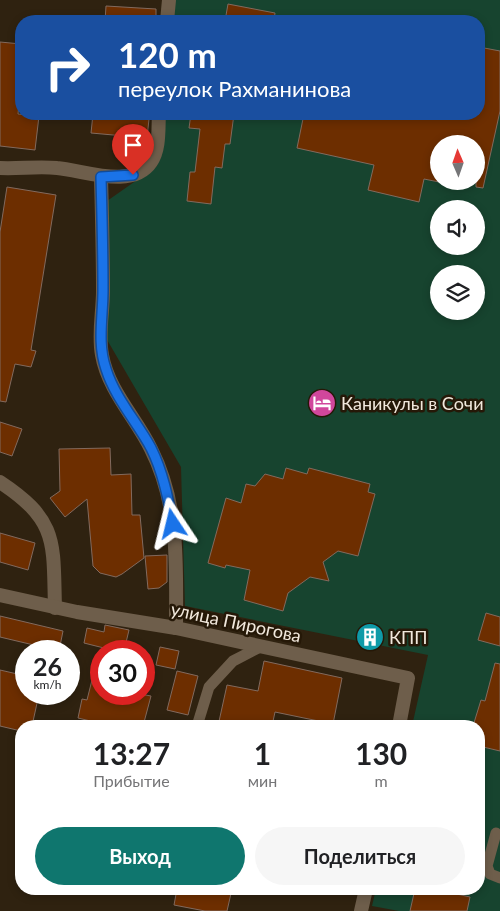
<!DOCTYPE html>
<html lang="ru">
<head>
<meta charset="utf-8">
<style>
  body { margin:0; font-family:Lato,sans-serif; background:#f6f6f6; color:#202124; height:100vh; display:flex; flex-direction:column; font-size:19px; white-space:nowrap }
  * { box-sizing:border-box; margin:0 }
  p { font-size:16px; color:#757577 }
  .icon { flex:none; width:28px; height:28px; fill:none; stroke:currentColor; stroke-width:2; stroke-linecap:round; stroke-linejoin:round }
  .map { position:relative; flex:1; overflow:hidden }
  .sheet { position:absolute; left:15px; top:720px; width:470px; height:175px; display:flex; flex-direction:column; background:#fff; border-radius:20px; box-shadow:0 2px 8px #0003 }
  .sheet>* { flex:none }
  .guide { position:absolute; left:15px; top:15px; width:470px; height:105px; border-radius:20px; box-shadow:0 2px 8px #0003; background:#1a4fa0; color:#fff; overflow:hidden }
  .needle { width:32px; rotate:358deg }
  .buttons { position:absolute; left:430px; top:135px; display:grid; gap:10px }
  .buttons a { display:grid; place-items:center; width:55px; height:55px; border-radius:50%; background:#fff; box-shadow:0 2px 8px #0003; font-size:25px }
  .speed { position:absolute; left:15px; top:640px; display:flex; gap:10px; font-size:25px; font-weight:700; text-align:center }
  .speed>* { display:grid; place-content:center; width:65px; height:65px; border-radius:50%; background:#fff; box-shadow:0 2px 8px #0003; line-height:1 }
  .speed small { font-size:12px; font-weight:400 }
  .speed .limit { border:8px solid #d22; background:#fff; color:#111 }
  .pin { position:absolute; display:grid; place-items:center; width:42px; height:42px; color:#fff; margin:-51px -21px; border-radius:50% 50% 50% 0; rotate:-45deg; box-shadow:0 0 5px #0007 }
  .pin .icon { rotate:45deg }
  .me { position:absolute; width:55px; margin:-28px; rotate:350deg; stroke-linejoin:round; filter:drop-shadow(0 0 4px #0008) }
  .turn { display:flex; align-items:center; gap:18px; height:105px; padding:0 20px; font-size:22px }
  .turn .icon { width:65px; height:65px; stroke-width:2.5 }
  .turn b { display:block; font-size:35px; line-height:42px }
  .eta { display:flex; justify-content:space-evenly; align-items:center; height:85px; text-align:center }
  .eta b { font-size:30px; font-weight:700; line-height:35px }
  .primary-button { display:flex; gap:10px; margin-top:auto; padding:10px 20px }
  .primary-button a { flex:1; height:58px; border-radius:30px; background:#0f766e; color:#fff; font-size:20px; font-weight:700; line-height:58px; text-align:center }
  .primary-button a+a { background:#f6f6f6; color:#202124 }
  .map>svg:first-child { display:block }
  .green { fill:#17442f; fill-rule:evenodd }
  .building { fill:#6d2e00; stroke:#826a5e }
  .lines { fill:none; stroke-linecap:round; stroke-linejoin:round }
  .service { stroke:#6e5e4b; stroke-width:11 }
  .minor { stroke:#6e5e4b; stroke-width:14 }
  .tertiary { stroke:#6e5e4b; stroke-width:14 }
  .route-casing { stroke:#114b97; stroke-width:12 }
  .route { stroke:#1a73e8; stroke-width:9 }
  .labels { text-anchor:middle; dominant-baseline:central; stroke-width:5; stroke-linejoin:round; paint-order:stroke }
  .poi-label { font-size:18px; fill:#f1e8dc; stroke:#251807; text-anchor:start }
  .street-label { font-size:18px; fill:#f1e8dc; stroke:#251807 }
</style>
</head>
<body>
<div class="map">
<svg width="500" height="911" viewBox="0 0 500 911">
  <rect width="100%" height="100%" fill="#2f2210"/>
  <path class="green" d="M170,0H500V911H399L372,906L376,889H479V726H412L428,655L185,606L181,467L106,338L107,201L157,166L161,114H479V21H169ZM439,144H476V181H439ZM439,209H476V246H439ZM439,274H476V311H439Z"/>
  <g class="building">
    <polygon points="228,4 275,13 274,21 225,21"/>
    <polygon points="106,6 156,9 156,21 105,21"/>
    <polygon points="0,42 21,44 21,81 18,114 39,116 35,150 0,146"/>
    <polygon points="479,47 500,51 500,111 483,188 476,187 476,144 439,144 439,182 424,179 419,202 368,190 374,165 297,148 304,114 479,114"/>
    <polygon points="93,114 145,114 144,118 149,119 147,138 91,133"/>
    <polygon points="191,114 234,114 230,144 225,144 222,168 215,167 211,204 187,201 190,172 195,172 200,129 189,128"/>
    <polygon points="7,187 56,195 31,350 36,351 31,367 15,364 6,402 0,401 0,232"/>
    <polygon points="0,422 22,429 12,456 0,452"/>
    <polygon points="110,448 111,475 131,474 132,515 140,515 144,558 122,574 116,577 100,573 93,566 87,499 65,517 50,498 60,491 59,449"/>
    <polygon points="286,468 307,474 309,468 370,484 368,492 375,494 358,556 338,551 323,562 329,581 310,577 288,593 283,611 244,600 250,570 226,565 225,568 208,563 226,498 241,503 246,484 255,486 265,474 283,479"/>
    <polygon points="0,533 35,543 28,570 0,562"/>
    <polygon points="167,555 167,582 159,588 148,589 145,556"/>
    <polygon points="486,613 500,617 500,646 478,640"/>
    <polygon points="0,616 63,631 59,651 0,637"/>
    <polygon points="105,625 129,630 124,651 116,651 84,643 87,628 104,632"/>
    <polygon points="160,647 179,651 175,669 156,665"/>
    <polygon points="264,661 342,678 333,724 275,712 272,726 218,726 227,685 258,691"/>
    <polygon points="495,663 500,664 500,751 479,746 479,726 473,726 481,700 485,701"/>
    <polygon points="96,664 101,665 101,694 140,694 151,696 143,726 111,726 78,718 82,699 87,700"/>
    <polygon points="0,670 26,676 26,694 39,694 32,726 21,726 21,731 0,726"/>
    <polygon points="177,671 198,676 188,715 167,710"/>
    <polygon points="177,889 232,889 227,911 205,911 174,905"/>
    <polygon points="415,889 438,893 439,890 470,897 467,911 410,911"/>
  </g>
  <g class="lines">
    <g class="service">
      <polyline points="197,726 209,687 233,661 262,646"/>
      <polyline points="496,833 487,866 490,874 500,878"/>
    </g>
    <g class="minor">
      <polyline points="167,21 169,0"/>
      <path d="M0,168C19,169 38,166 57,168C84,170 132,190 151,162C160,149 158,129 159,114"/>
      <path d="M101,177C102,215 103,253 103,291C103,312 98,334 102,355C108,390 136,418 151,449C180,506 176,567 176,628"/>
      <path d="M0,482C59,521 53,543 55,608"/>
    </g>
    <g class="tertiary">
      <polyline points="0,595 77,612 176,628 408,678 399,726"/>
      <polyline points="361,911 366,889"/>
    </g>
  </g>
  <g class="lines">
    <g class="route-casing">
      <path id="route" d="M133,175L101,177C102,214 103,252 103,290C103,317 97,343 106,369C115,398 137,422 151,448C163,472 168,498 173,524"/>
    </g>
    <use href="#route" class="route"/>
  </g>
  <defs>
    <g id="hotel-disc" transform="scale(1.4375)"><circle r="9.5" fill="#d1479c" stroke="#251807"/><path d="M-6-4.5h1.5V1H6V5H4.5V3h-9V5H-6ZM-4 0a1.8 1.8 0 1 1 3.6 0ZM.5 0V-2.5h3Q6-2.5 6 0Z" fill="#fff"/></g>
    <g id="building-disc" transform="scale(1.4375)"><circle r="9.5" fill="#0f9aa8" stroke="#251807"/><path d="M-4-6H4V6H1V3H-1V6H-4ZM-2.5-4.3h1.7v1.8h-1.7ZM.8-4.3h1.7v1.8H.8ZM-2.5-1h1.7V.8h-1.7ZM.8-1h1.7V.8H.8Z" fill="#fff"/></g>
  </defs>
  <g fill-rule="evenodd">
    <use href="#hotel-disc" x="322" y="403"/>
    <use href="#building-disc" x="370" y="637"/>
  </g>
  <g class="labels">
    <g class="poi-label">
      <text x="341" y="403">Каникулы в Сочи</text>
      <text x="389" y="637">КПП</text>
    </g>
    <g class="street-label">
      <text transform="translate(236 622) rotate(12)">улица Пирогова</text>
    </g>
  </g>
</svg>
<div class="buttons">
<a><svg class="needle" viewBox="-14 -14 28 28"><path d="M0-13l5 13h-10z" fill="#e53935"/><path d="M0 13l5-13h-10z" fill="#757577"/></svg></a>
<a><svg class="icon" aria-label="sound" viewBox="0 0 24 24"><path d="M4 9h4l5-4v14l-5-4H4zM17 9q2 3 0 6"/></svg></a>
<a><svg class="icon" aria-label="layers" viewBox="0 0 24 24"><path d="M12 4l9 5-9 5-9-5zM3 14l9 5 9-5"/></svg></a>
</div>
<div class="speed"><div>26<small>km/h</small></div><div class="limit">30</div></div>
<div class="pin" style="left:133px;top:175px;background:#d93025"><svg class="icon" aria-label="arrive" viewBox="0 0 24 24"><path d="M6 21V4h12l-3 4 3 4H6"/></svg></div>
<svg class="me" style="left:173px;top:524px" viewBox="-20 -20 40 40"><path d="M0-17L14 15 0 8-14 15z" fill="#1a73e8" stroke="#fff" stroke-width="4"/></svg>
<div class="guide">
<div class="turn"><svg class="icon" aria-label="right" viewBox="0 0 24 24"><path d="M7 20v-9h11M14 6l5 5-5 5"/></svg><div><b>120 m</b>переулок Рахманинова</div></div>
</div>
<section class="sheet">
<div class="eta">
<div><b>13:27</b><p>Прибытие</p></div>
<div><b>1</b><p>мин</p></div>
<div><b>130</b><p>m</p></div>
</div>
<div class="primary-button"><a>Выход</a><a>Поделиться</a></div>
</section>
</div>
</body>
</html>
